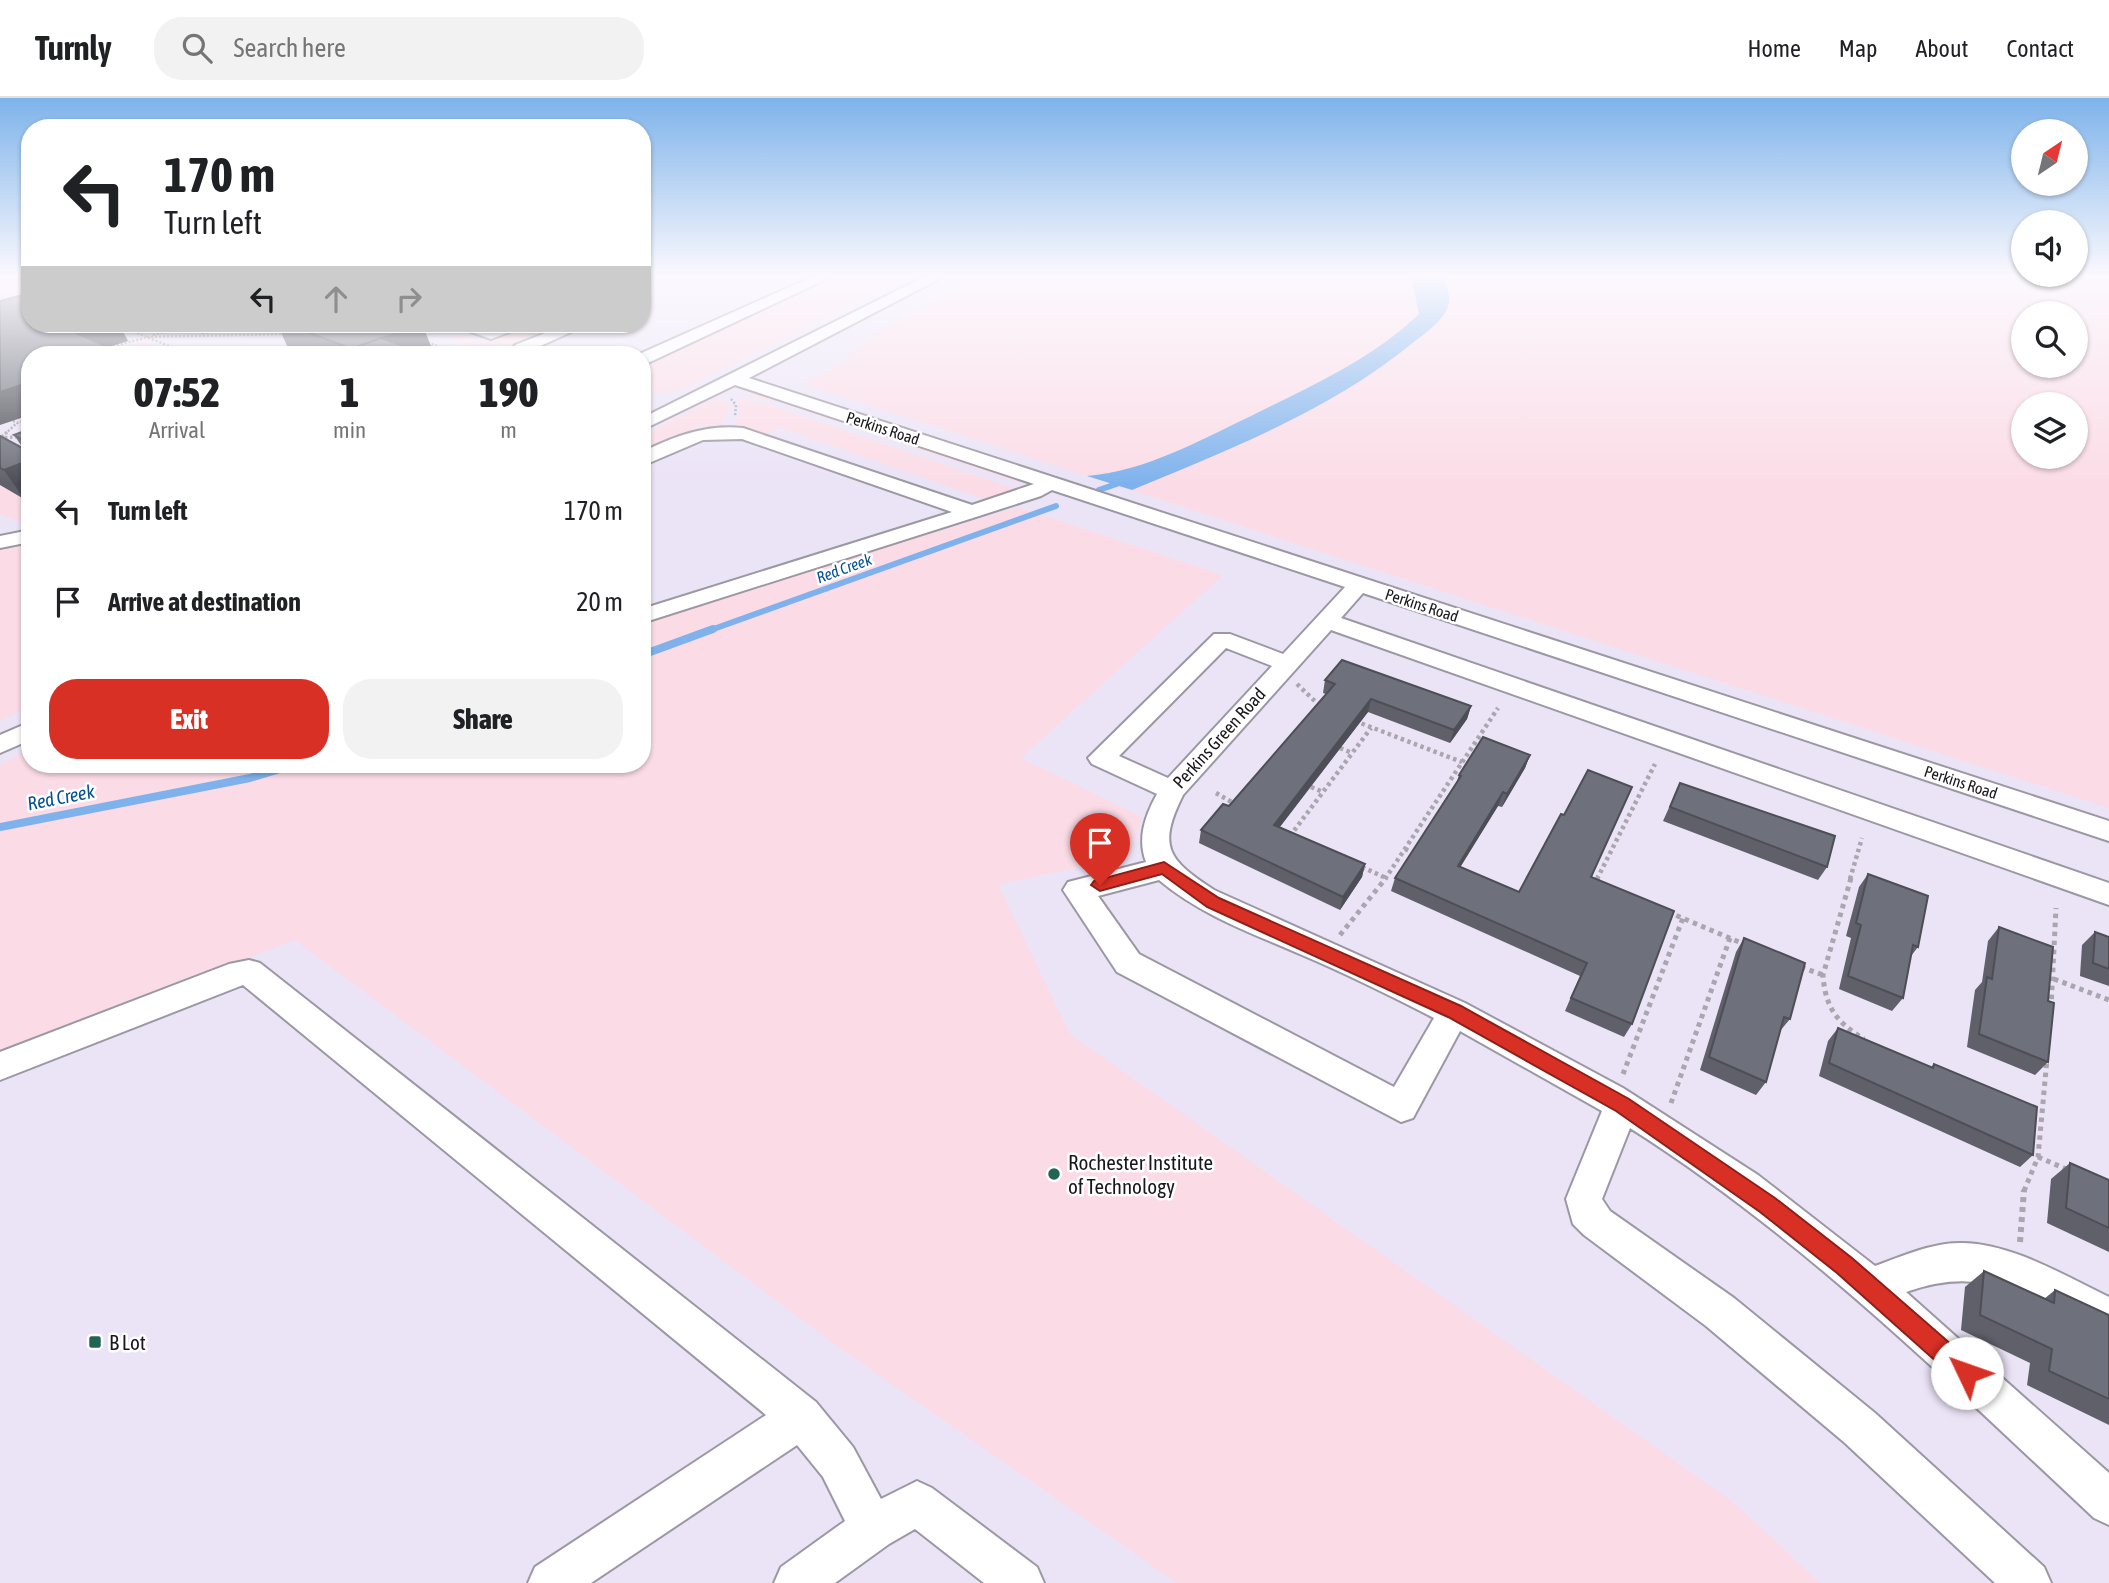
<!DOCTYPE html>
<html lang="en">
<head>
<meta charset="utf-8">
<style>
  body { margin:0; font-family:"Asap Condensed",sans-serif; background:#f2f2f2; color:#202124; height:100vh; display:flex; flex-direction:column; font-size:26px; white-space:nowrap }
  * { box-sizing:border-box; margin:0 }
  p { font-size:23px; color:#757577 }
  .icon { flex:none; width:38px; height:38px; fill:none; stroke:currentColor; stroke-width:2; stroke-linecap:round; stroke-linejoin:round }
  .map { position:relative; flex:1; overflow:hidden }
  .sheet { position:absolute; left:21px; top:248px; width:630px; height:427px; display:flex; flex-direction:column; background:#fff; border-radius:28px; box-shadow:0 2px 5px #0004 }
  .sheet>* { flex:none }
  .guide { position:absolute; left:21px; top:21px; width:630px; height:214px; border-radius:28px; box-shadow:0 2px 5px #0004; background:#fff; color:#202124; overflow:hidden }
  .needle { width:46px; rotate:35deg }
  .buttons { position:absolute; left:2011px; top:21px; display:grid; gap:14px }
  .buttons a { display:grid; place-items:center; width:77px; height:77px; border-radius:50%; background:#fff; box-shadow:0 2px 5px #0004; font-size:35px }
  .pin { position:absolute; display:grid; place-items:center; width:60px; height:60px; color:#fff; margin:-72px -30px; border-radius:50% 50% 50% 0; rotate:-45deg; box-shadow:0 0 7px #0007 }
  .pin .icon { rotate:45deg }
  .me { position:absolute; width:77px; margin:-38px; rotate:312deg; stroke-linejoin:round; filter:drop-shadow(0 0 5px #0008) }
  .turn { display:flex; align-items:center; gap:24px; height:147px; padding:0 28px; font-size:32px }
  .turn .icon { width:91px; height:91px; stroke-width:2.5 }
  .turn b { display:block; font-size:49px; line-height:60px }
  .lanes { display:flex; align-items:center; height:66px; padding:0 28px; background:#0003; justify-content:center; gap:35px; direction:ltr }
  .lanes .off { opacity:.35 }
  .eta { display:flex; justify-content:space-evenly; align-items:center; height:119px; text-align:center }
  .eta b { font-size:42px; font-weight:800; line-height:49px }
  .action { display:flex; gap:14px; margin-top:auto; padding:14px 28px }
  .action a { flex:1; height:80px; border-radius:28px; background:#d93025; color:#fff; font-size:28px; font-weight:800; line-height:80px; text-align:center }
  .action a+a { background:#f2f2f2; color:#202124 }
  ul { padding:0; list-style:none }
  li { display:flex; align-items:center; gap:21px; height:91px; padding:0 28px }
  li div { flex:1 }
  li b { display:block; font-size:26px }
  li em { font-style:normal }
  header { display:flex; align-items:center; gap:42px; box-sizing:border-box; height:98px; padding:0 35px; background:#fff; border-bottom:2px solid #e0e0e0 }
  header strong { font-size:33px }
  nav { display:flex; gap:38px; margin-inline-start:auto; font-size:24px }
  .search { width:490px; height:63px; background:#f2f2f2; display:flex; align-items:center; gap:18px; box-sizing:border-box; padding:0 24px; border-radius:28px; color:#757577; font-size:26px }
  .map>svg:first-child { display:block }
  .built { fill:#ebe3f6; fill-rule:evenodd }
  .green { fill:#fbdce6; fill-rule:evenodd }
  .water { fill:#7fb2ec }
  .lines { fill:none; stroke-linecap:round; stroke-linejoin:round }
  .stream-far1 { stroke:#7fb2ec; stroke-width:6 }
  .stream { stroke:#7fb2ec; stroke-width:8 }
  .minor-casing { stroke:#9c98a3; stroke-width:4 }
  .path-far4 { stroke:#aaa6b0; stroke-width:2.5; stroke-dasharray:2 2; stroke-linecap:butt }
  .path-far3 { stroke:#aaa6b0; stroke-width:3.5; stroke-dasharray:2.5 2.5; stroke-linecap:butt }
  .path-far2 { stroke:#aaa6b0; stroke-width:4.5; stroke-dasharray:3.5 3.5; stroke-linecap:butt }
  .path-far1 { stroke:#aaa6b0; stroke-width:5; stroke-dasharray:4.5 4.5; stroke-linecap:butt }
  .path { stroke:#aaa6b0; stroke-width:6; stroke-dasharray:5 5; stroke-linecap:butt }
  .minor { fill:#fff; fill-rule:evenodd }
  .wall { fill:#5f606a }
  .shaded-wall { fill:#4d4e56 }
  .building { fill:#6e707b; stroke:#4d4e56; stroke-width:2 }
  .route { fill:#d93025; stroke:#8d1f18; stroke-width:2 }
  .poi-dot { fill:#236554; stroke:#fff; stroke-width:2.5 }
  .labels { text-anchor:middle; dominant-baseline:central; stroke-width:5; stroke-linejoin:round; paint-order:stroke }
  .far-street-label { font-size:16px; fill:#19171c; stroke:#fff }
  .far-water-label { font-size:16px; font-style:italic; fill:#005195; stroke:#fff }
  .street-label { font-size:18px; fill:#19171c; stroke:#fff }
  .water-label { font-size:19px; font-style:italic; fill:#005195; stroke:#fff }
  .near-poi-label { font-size:21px; fill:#19171c; stroke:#fff; text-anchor:start }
</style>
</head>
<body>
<header>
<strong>Turnly</strong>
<div class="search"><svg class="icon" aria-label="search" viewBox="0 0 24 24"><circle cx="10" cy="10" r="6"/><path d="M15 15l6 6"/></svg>Search here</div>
<nav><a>Home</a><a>Map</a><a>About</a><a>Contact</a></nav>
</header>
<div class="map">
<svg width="2109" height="1485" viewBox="0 0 2109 1485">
  <rect width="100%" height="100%" fill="#f6f1fd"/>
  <path class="built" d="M0,178H30V226H642V178H2109V1485H0ZM2023,215H2076V268H2023ZM30,257H642V667H30ZM2023,306H2076V359H2023Z"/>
  <g class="green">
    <polygon points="1,178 30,191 30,226 0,235"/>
    <polygon points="834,178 911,178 680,292 642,298 642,266"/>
    <path d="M980,178H2109V710L805,286L840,267L877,234ZM2023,215H2076V268H2023ZM2023,306H2076V359H2023Z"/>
    <polygon points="179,226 348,226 326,233 168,236 160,232"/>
    <polygon points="528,226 562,226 515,248 514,254 522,257 467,257 454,238 461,237 482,245"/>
    <polygon points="144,243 178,257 100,257 139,244"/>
    <polygon points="732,295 762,298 1017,381 1023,386 781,305"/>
    <polygon points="719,298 729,307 724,326 700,328 642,354 642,338"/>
    <polygon points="739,300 770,307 1019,392 985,401 779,329 767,336 737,328 735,327 740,312 737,303"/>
    <polygon points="3,389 30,399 30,422 20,424 0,416 0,390"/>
    <polygon points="1019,409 1223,477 1021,660 1142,719 1130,758 998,787 1070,936 1733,1404 1820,1485 1177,1485 837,1248 295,842 0,956 0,667 30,651 30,667 642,667 642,523"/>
    <polygon points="30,444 30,608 0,623 0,449"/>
  </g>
  <path class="water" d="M1411,178H1442C1446,186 1450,195 1449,204C1447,220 1427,234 1415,243C1332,312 1230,351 1132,392L1087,378C1146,373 1198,343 1251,318C1309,289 1371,262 1419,216Z"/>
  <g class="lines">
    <g class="stream-far1">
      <polyline points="1099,392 1125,383"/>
      <polyline points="708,533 1056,408"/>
    </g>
    <g class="stream">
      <polyline points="642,557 713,531"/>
      <polyline points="0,729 250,680 293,667"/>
    </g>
    <g class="minor-casing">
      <g id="minor">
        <polygon points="814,178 833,178 648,265 642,266 642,257 637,257"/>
        <path d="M926,178H945L749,280L2109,723V743L1363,495L1341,520L2109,785V807L1331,532L1183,697C1157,749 1168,762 1214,792L1465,905L1623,990L1758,1077L1875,1168C1903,1158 1933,1144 1963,1145C2013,1146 2065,1178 2109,1199V1240C2031,1208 1995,1162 1906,1194L2109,1375V1427L2094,1420C1946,1282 1802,1139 1630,1030L1602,1101L1610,1113L1734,1200L1875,1315L2044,1469L2051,1485H1995L1845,1345L1706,1228L1584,1137L1573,1126L1566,1101L1602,1013L1460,933L1413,1020L1401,1024L1117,874L1063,792L1068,784L1146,764C1137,740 1145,718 1157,696L1092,666L1088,660L1214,536H1230L1283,556L1345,489L1052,392L1041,398L979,418L642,525V511L952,414L742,341L703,342L642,368V354C675,338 706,326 743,330L972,407L1034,386L735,287L642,332V320ZM1226,550L1272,568L1168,680L1119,658ZM1159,782C1202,818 1252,835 1302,857C1347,876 1391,898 1434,920L1394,989L1139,856L1098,798Z"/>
        <polygon points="455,226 477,226 491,231 503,226 525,226 523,229 491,241 457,229"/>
        <polygon points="568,226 589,226 536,250 547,254 549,257 526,257 513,250 515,247"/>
        <polygon points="30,432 30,444 0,450 0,438"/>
        <polygon points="30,624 30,642 0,655 0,637"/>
        <polygon points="249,862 260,865 816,1304 853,1349 881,1401 917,1383 932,1390 1037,1469 1044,1485 984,1485 915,1431 889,1446 835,1485 774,1485 781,1469 845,1423 823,1379 797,1347 591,1485 528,1485 535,1469 766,1317 243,887 0,982 0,954 229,866"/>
      </g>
    </g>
    <g class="path-far4">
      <polyline points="9,178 30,187"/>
      <polyline points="115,226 191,257"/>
      <polyline points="421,231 433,226"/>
      <polyline points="117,233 129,232"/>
      <polyline points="135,234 151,228"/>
      <polyline points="202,236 235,226"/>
      <polyline points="153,237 189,226"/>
      <polyline points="147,239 287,236"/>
      <polyline points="424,243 459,256"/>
      <polyline points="113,248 145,240"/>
      <polyline points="270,257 291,249"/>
      <polyline points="731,301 736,307 735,318"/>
      <polyline points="13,323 17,325 30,321"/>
      <polyline points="5,336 17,325"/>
    </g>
    <g class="path-far3">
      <polyline points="2,339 7,334"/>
      <polyline points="0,340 30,338"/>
    </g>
    <g class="path-far2">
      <polyline points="1297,586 1321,609"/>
      <polyline points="1355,623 1462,664"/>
      <polyline points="1340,650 1352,655"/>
      <polyline points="1311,689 1323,694"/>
      <polyline points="1216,695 1235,706"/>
      <polyline points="1290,738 1371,630"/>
      <polyline points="1405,751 1416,756"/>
      <polyline points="1362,769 1386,780"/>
      <polyline points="1385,781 1498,610"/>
      <polyline points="1597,781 1655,666"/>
      <polyline points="1850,781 1862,740"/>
    </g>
    <g class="path-far1">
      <path d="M1851,780L1823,877C1825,909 1837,925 1864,941"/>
      <polyline points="1596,784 1598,780"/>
      <polyline points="1668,814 1744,846"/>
      <polyline points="1340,837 1386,780"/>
      <polyline points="1801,869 1823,877"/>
      <polyline points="2054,881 2109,902"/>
      <polyline points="2051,910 2056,810"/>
      <polyline points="1623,976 1683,820"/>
      <polyline points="1671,1005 1730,840"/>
      <polyline points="2038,1059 2066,1071"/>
      <polyline points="2024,1093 2038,1059 2047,961"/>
    </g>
    <polyline class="path" points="2020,1144 2024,1092"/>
    <use href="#minor" class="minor"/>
  </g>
  <g class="wall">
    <polygon points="277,226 422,226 434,256 431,257 302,257 289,252"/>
    <polygon points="30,331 30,399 24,401 0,387 0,338 23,350 14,337"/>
    <polygon points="1325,582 1471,608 1467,621 1450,645 1368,614 1280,729 1365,766 1362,779 1340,812 1199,745 1201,732 1229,708 1326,596 1323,595"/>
    <polygon points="1530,657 1525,670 1502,709 1498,708 1460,769 1519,794 1591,779 1632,926 1624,939 1565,913 1580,878 1391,793 1395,780 1456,686 1459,677"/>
    <polygon points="1680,685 1827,769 1818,782 1663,723"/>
    <polygon points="1868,776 1918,849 1911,858 1903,900 1892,913 1839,891 1851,840 1846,838 1859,789"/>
    <polygon points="1999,829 2048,903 2048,964 2035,977 1967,949 1975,892 1982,884 1988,843"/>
    <polygon points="2095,834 2109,839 2109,888 2080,878 2082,847"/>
    <polygon points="1744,840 1790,921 1780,933 1766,984 1756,997 1700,972 1736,854"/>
    <polygon points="1838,930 1931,969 1934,966 2033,1057 2020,1069 1819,978 1828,943"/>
    <polygon points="2070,1065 2109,1082 2109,1154 2047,1125 2051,1081"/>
    <polygon points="1984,1173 2044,1201 2055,1192 2109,1217 2109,1327 2027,1287 2030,1265 1961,1232 1965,1189"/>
  </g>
  <g class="shaded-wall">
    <polygon points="85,226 119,226 128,243 83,257 67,231"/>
    <polygon points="422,226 434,256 431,257 356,257 354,251"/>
    <polygon points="119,254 121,257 108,257"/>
    <polygon points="30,284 30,317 0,327 0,294"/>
    <polygon points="30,362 30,399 24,401 4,372"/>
    <polygon points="1371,601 1368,614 1271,740 1274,727"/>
    <polygon points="1471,608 1467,621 1450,645 1454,632"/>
    <polygon points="1530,657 1525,670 1502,709 1507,696"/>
    <polygon points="1503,694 1498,708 1453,781 1458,768"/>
    <polygon points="1365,766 1362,779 1340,812 1343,799"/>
  </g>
  <g class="building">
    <polygon points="30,195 30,226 85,226 67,231 119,254 108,257 30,257 30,284 0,294 0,203"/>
    <polygon points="286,226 422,226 352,251"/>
    <polygon points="381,240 418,253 407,257 335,257"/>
    <polygon points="30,331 30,346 14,337"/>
    <polygon points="0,338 30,354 30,362 4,372 0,370"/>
    <polygon points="1342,562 1471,608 1454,632 1371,601 1274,727 1365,766 1343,799 1201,732 1223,706 1229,708 1335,586 1325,582"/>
    <polygon points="1483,639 1530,657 1507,696 1503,694 1458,768 1519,794 1561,716 1564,717 1588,672 1632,689 1591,779 1674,813 1632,926 1571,900 1587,865 1395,780 1461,678 1459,677"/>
    <polygon points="1680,685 1835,738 1827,769 1670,709"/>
    <polygon points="1868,776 1928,798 1918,849 1913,847 1903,900 1848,878 1861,827 1856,825"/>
    <polygon points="1999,829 2053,849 2048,903 2054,905 2048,964 1979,936 1987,879 1992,881"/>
    <polygon points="2095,834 2109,839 2109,871 2093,865"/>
    <polygon points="1744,840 1805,865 1790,921 1784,919 1766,984 1709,959"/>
    <polygon points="1838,930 1933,970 1934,966 2037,1009 2033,1057 1829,965"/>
    <polygon points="2070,1065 2109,1082 2109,1130 2066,1110"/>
    <polygon points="1984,1173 2054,1205 2055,1192 2109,1217 2109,1301 2049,1273 2052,1251 1980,1217"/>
  </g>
  <linearGradient id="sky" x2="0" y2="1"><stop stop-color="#7eb3ea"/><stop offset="0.46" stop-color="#fbf9fe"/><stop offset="1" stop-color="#fbf9fe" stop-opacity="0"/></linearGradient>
  <rect width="2109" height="386" fill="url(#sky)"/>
  <polygon class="route" points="1164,764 1219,800 1461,908 1629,1001 1775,1100 1852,1160 1975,1267 1978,1275 1975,1283 1967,1287 1958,1283 1837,1175 1760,1114 1616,1013 1448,919 1207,809 1162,776 1100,793 1091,787 1094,783"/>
  <g class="poi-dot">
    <circle cx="1054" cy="1076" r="7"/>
    <rect x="88" y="1237" width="14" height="14" rx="3.5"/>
  </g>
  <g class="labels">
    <g class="far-street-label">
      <text transform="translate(883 330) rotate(18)">Perkins Road</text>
      <text transform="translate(1422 507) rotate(18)">Perkins Road</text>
      <text transform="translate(1961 684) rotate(18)">Perkins Road</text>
    </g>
    <g class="far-water-label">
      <text transform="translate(844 470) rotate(-20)">Red Creek</text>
    </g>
    <g class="street-label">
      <text transform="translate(1219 640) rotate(-48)">Perkins Green Road</text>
    </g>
    <g class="water-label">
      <text transform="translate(61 699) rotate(-11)">Red Creek</text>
    </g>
    <g class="near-poi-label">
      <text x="1068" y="1064">Rochester Institute<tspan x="1068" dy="24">of Technology</tspan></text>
      <text x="109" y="1244">B Lot</text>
    </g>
  </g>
</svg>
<div class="buttons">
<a><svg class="needle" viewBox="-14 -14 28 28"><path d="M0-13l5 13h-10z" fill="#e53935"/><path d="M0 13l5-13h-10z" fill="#757577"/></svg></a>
<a><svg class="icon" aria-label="sound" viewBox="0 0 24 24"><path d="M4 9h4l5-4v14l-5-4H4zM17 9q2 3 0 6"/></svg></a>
<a><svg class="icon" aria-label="search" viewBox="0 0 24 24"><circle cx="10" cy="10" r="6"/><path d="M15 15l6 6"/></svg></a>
<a><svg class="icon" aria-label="layers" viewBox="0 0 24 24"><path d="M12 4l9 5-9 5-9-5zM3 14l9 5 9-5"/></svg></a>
</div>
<div class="pin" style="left:1100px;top:787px;background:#d93025"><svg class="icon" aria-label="arrive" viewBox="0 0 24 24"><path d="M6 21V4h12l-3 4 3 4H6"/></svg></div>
<svg class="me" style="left:1967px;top:1275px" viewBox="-20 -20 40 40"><circle r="19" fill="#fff"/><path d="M0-13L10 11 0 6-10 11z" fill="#d93025"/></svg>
<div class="guide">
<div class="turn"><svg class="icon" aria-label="left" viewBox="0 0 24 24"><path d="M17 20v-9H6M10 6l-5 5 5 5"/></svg><div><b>170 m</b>Turn left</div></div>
<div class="lanes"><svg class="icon" aria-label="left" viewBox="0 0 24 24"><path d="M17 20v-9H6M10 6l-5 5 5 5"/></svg><svg class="icon off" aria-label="ahead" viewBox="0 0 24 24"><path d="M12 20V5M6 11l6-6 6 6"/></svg><svg class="icon off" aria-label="right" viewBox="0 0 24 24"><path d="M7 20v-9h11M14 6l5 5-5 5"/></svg></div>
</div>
<section class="sheet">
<div class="eta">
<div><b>07:52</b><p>Arrival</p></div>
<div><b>1</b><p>min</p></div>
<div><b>190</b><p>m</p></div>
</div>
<ul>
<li><svg class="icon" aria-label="left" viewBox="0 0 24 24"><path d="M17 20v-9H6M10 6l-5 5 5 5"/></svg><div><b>Turn left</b></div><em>170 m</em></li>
<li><svg class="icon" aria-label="arrive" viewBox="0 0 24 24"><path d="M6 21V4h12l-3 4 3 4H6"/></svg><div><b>Arrive at destination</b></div><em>20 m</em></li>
</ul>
<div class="action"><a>Exit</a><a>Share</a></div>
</section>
</div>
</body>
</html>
